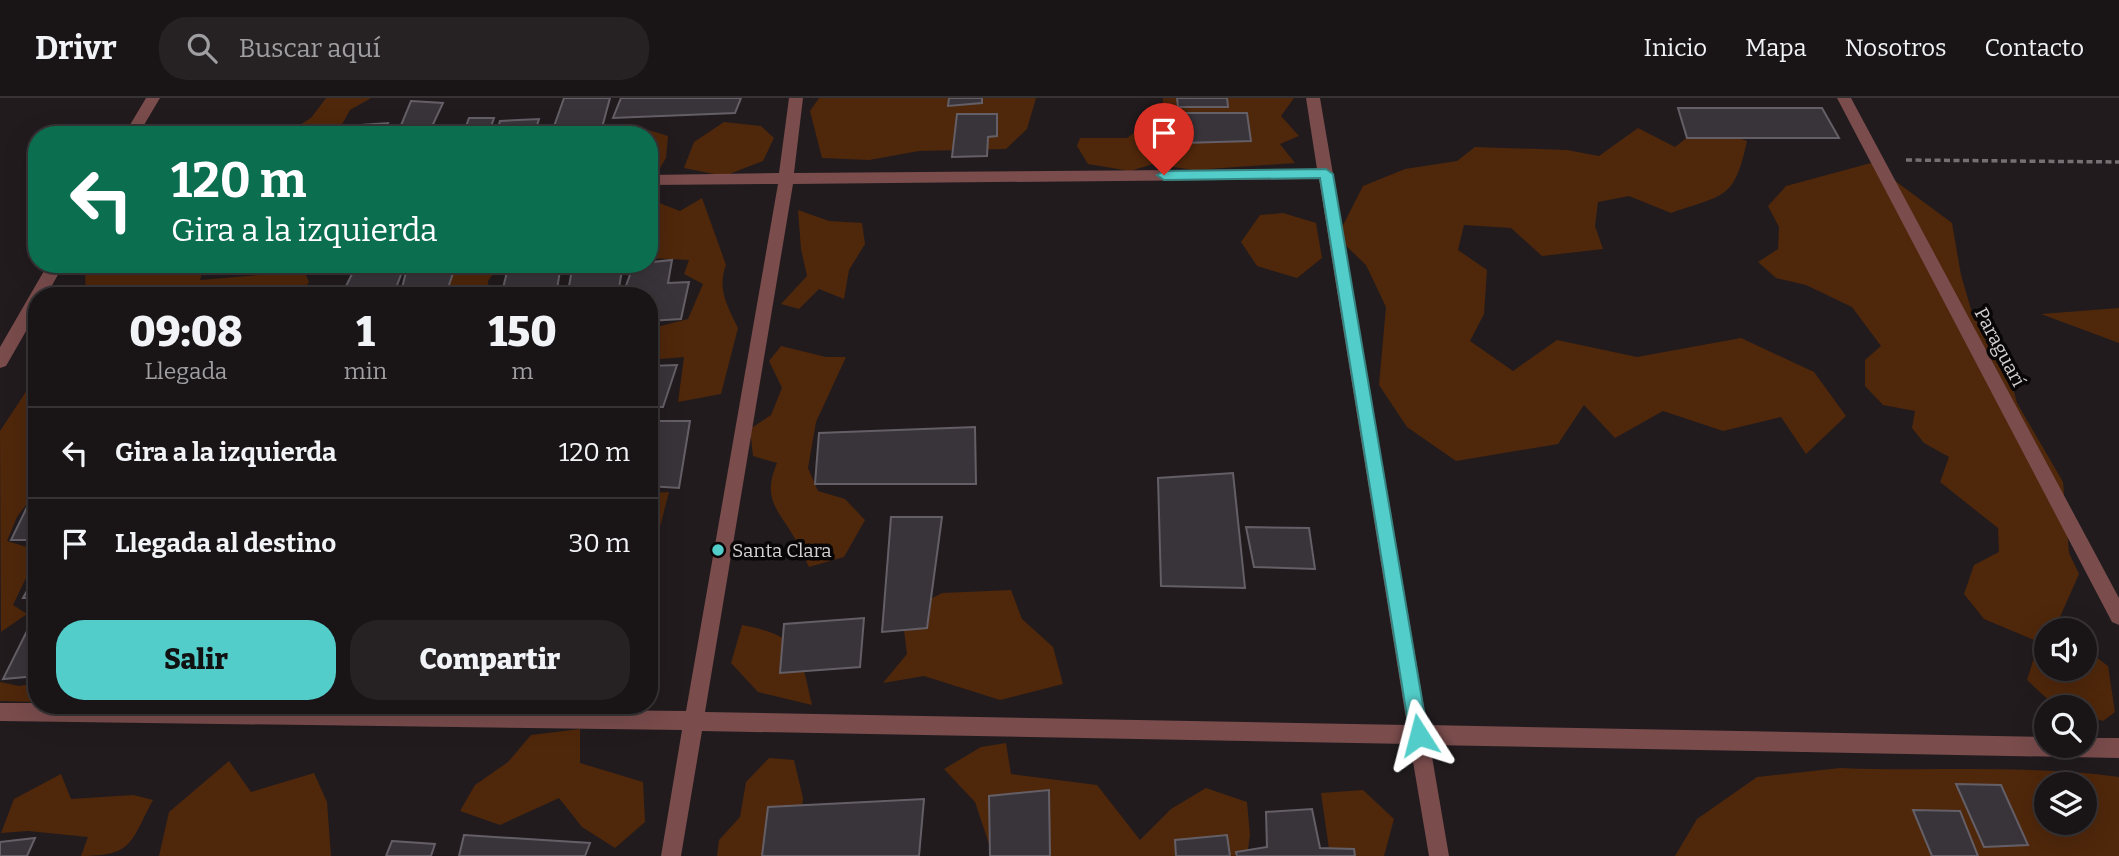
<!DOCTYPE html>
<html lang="es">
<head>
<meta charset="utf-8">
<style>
  body { margin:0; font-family:Bitter,serif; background:#262123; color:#f1f3f6; height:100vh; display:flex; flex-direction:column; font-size:26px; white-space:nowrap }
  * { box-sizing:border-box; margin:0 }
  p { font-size:23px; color:#9f9ea1 }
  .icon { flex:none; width:38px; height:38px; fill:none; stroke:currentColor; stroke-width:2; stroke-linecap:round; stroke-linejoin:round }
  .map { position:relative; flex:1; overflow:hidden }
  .side { position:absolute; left:28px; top:189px; width:630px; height:427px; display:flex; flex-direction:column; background:#191416; border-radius:28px; box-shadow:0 7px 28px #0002,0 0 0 2px #373335 }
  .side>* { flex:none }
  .hud { position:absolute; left:28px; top:28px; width:630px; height:147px; border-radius:28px; box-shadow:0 7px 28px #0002,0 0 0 2px #373335; background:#0b6e4f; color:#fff; overflow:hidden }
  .fabs { position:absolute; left:2034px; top:520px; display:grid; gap:14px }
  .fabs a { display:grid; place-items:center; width:63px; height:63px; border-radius:50%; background:#191416; box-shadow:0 7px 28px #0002,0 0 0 2px #373335; font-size:35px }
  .pin { position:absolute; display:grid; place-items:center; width:60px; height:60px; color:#fff; margin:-72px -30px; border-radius:50% 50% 50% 0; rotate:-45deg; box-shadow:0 0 7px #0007 }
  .pin .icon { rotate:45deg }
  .me { position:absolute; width:77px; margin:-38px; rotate:351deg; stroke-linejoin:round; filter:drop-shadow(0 0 5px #0008) }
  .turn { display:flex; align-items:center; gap:24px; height:147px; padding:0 28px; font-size:32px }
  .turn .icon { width:91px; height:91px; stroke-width:2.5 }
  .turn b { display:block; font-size:49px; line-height:60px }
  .eta { display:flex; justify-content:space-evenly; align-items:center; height:119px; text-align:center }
  .eta b { font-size:42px; font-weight:800; line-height:49px }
  .action { display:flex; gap:14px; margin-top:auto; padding:14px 28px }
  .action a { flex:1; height:80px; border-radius:28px; background:#53cdc9; color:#111; font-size:28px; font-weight:800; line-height:80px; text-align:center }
  .action a+a { background:#262123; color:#f1f3f6 }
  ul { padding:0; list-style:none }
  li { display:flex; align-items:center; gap:21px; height:91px; padding:0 28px; border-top:2px solid #373335 }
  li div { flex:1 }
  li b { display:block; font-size:26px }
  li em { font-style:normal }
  header { display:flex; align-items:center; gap:42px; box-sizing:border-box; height:98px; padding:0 35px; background:#191416; border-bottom:2px solid #373335 }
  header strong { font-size:33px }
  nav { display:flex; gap:38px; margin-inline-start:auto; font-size:24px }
  .search { width:490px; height:63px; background:#262123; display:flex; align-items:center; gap:18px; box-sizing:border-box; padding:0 24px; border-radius:28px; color:#9f9ea1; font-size:26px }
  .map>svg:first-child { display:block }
  .green { fill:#4f270b; fill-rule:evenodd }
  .building { fill:#38343a; stroke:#645f66; stroke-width:2 }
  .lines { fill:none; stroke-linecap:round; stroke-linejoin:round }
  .path { stroke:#757073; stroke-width:3.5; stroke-dasharray:6 3.5; stroke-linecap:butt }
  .minor { fill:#7a4c4c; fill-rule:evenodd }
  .route { fill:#53cdc9; stroke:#368583; stroke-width:2 }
  .poi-dot { fill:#53cdc9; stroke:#090607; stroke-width:2.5 }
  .labels { text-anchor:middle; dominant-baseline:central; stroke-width:7; stroke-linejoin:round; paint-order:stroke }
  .street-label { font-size:19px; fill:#d5d1d3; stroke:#090607 }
  .poi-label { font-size:19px; fill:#d5d1d3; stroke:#090607; text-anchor:start }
</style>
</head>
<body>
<header>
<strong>Drivr</strong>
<div class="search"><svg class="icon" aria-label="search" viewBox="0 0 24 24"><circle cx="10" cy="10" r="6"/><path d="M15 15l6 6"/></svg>Buscar aquí</div>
<nav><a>Inicio</a><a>Mapa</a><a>Nosotros</a><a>Contacto</a></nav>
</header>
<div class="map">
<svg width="2119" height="758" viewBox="0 0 2119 758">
  <rect width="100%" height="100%" fill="#211b1e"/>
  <g class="green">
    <polygon points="326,0 371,0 350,12 336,37 284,37 311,20"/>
    <polygon points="819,0 1036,0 1027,31 1006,51 919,53 869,62 822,60 810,13"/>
    <polygon points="1163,0 1294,0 1281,18 1299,38 1280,46 1295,65 1194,72 1153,66 1130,73 1088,66 1077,48 1080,40 1127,40 1163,14"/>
    <polygon points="724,24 761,28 774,40 763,63 724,78 684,70 694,44"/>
    <path d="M1703,27L1747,43C1734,103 1724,96 1671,115L1629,98L1598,104L1595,128L1603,151L1542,158L1511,130L1464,127L1458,152L1487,172L1484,216L1470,243L1513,273L1557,242L1637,259L1741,240L1814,274L1846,318L1806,356L1781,319L1723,333L1663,313L1615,340L1584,307L1558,346L1456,363L1407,329L1379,287L1386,209L1366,167L1337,139L1363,88L1405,71L1457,63L1475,49L1567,52L1599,58L1638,30L1675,49Z"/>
    <polygon points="645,31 668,38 666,60 657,75 649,75 649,37 616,37"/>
    <polygon points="1871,65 1952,125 1961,177 1973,218 2004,255 2017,305 2063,384 2069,455 2079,476 2056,528 2061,532 2046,532 2046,570 2084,570 2084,550 2108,568 2115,614 2103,623 2084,617 2084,609 2056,609 2027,582 2039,544 1984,521 1964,496 1974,467 1999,454 1998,430 1940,384 1949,359 1924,345 1912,330 1915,313 1883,307 1865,288 1865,262 1881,248 1852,209 1806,187 1776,180 1758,164 1778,151 1779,129 1768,108 1786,88"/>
    <path d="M702,100L726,167C717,190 727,208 738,230L721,296L678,304L684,259L649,262V231L688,221L703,186L684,176L689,162L649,160V101L680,113Z"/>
    <polygon points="798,112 829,123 862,125 865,146 849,172 844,201 819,191 799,211 781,206 807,178 801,151"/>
    <polygon points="1283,115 1316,125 1322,160 1297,180 1257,168 1241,144 1260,117"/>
    <polygon points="79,166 205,166 200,182 258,177 277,166 301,166 309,184 300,198 86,198 85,174"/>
    <polygon points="457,166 500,166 488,183 489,198 445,198"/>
    <polygon points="2119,210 2119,245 2041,216"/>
    <path d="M781,248L826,259H846L816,324L808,370L818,393L845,401L865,422L844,459L809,469C804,459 800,448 794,439C777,410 762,401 777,365L753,358L750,331L771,317L782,290L769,263Z"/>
    <polygon points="37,277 37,392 17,419 7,443 37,452 37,457 13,507 27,516 1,534 0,333"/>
    <polygon points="669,394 660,429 649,430 649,395"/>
    <polygon points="1011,492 1022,521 1053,549 1063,586 1000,602 924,578 883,585 907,556 902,516 942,495"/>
    <path d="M742,527C801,538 800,554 812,607L758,594L731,565Z"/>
    <polygon points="0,584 19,588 37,585 37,604 0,603"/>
    <polygon points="580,631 580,665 643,684 645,724 615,750 582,729 559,700 500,727 460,713 475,687 508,664 531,637"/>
    <polygon points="1006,645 1011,676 1097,687 1140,742 1171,711 1206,690 1247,704 1250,737 1247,758 993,758 975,704 944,671 981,649"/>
    <polygon points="769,660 794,662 803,700 798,758 717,758 719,742 740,719 746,684"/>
    <polygon points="229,663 251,694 314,675 327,704 331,758 159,758 169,714"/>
    <path d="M1840,670C1933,674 2027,666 2119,679V758H1675L1697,721L1757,679ZM2046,686H2084V724H2046Z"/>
    <path d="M61,676L71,701L133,697L153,702C130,744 134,758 81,758L88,739L28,733L1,735L14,701Z"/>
    <polygon points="1363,692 1394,721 1384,758 1330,758 1321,695"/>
  </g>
  <g class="building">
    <polygon points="564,0 610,0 600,37 551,37"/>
    <polygon points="621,0 741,0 735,15 613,20"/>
    <polygon points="949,0 982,0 982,5 948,8"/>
    <polygon points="1177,0 1227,0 1228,9 1178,9"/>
    <polygon points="411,3 443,5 428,37 397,37"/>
    <polygon points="1678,10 1822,10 1839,40 1687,40"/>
    <polygon points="1183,15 1247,15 1251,43 1183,45"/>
    <polygon points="957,16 997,16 997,38 988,39 987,58 952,59"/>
    <polygon points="469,20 494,20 488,37 463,37"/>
    <polygon points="539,21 534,37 496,37 500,23"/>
    <polygon points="388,25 383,37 341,37 346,28"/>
    <polygon points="672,162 668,185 689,184 681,221 649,223 649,198 581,198 583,194 624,193 634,166"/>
    <polygon points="211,166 259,166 257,171 206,176"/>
    <polygon points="405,166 393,198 343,194 356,168"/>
    <polygon points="408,166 456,166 447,193 401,194"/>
    <polygon points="509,166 561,166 556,198 501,198"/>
    <polygon points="573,166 623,166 619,190 569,188"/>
    <polygon points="677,267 663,309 649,309 649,268"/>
    <polygon points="649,323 690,323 679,390 649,388"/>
    <polygon points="975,329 976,386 815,386 819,335"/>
    <polygon points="1233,375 1245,490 1161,488 1158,380"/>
    <polygon points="37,402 37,442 11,442 30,403"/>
    <polygon points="891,419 942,419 927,530 882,534"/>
    <polygon points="1246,429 1309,430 1315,471 1254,469"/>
    <polygon points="37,475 37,500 23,500"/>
    <polygon points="37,513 37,578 3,581"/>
    <polygon points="864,520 860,569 780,575 784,526"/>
    <polygon points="1956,686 2001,687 2028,747 1984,749"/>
    <polygon points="1049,692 1050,758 990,758 989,698"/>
    <polygon points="924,701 919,758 762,758 768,709"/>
    <polygon points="1312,711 1320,750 1354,751 1355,758 1237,758 1236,754 1267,749 1266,714"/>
    <polygon points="1913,712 1960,713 1978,758 1932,758"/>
    <polygon points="464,737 590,745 585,758 459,758"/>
    <polygon points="1227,737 1230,758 1176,758 1175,742"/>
    <polygon points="35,740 27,758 0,758 0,744"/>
    <polygon points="392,743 435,746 431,758 386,758"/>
  </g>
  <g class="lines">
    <polyline class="path" points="1906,62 2119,64"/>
    <g class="minor">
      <polygon points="146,0 160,0 138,37 124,37"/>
      <path d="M789,0H803L794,75L1317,71L1306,0H1320L1427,627L2046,639V648H2084V640H2119V660L1430,647L1449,758H1429L1410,646L702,633L681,758H661L682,632L0,623V605H37V607L686,613L778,86L649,87V77L779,75ZM1319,81L1407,627L705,614L793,86Z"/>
      <polygon points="1837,0 1851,0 2119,500 2119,527 2112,524"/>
      <polygon points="48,166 64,166 46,198 37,198 37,214 6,268 0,270 0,249"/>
    </g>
  </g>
  <polygon class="route" points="1326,71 1333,76 1428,637 1426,643 1419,645 1413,643 1410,637 1320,80 1164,82 1157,77 1164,73"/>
  <circle class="poi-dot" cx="718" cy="452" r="7"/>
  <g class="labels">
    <g class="street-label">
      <text transform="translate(2000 249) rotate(62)">Paraguarí</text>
    </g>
    <g class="poi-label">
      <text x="732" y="452">Santa Clara</text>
    </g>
  </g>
</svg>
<div class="fabs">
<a><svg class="icon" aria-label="sound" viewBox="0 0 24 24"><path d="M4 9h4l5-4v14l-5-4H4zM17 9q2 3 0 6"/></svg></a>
<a><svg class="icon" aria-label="search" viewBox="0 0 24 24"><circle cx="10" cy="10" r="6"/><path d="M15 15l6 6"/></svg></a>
<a><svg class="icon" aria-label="layers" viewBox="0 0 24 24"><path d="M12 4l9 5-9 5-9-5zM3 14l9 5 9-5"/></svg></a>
</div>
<div class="pin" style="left:1164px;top:77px;background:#d93025"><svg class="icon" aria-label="arrive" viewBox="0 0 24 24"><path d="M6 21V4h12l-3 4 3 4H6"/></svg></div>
<svg class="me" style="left:1419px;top:637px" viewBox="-20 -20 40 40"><path d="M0-17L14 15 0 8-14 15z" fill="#53cdc9" stroke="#fff" stroke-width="4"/></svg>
<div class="hud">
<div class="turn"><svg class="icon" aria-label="left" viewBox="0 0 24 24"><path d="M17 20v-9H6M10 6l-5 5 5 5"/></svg><div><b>120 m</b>Gira a la izquierda</div></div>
</div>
<section class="side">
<div class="eta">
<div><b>09:08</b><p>Llegada</p></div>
<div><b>1</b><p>min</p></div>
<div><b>150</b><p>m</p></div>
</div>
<ul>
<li><svg class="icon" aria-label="left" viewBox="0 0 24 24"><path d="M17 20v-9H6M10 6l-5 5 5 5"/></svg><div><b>Gira a la izquierda</b></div><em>120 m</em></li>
<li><svg class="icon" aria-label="arrive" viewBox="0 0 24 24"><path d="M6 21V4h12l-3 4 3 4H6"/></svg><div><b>Llegada al destino</b></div><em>30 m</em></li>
</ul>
<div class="action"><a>Salir</a><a>Compartir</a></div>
</section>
</div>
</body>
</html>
